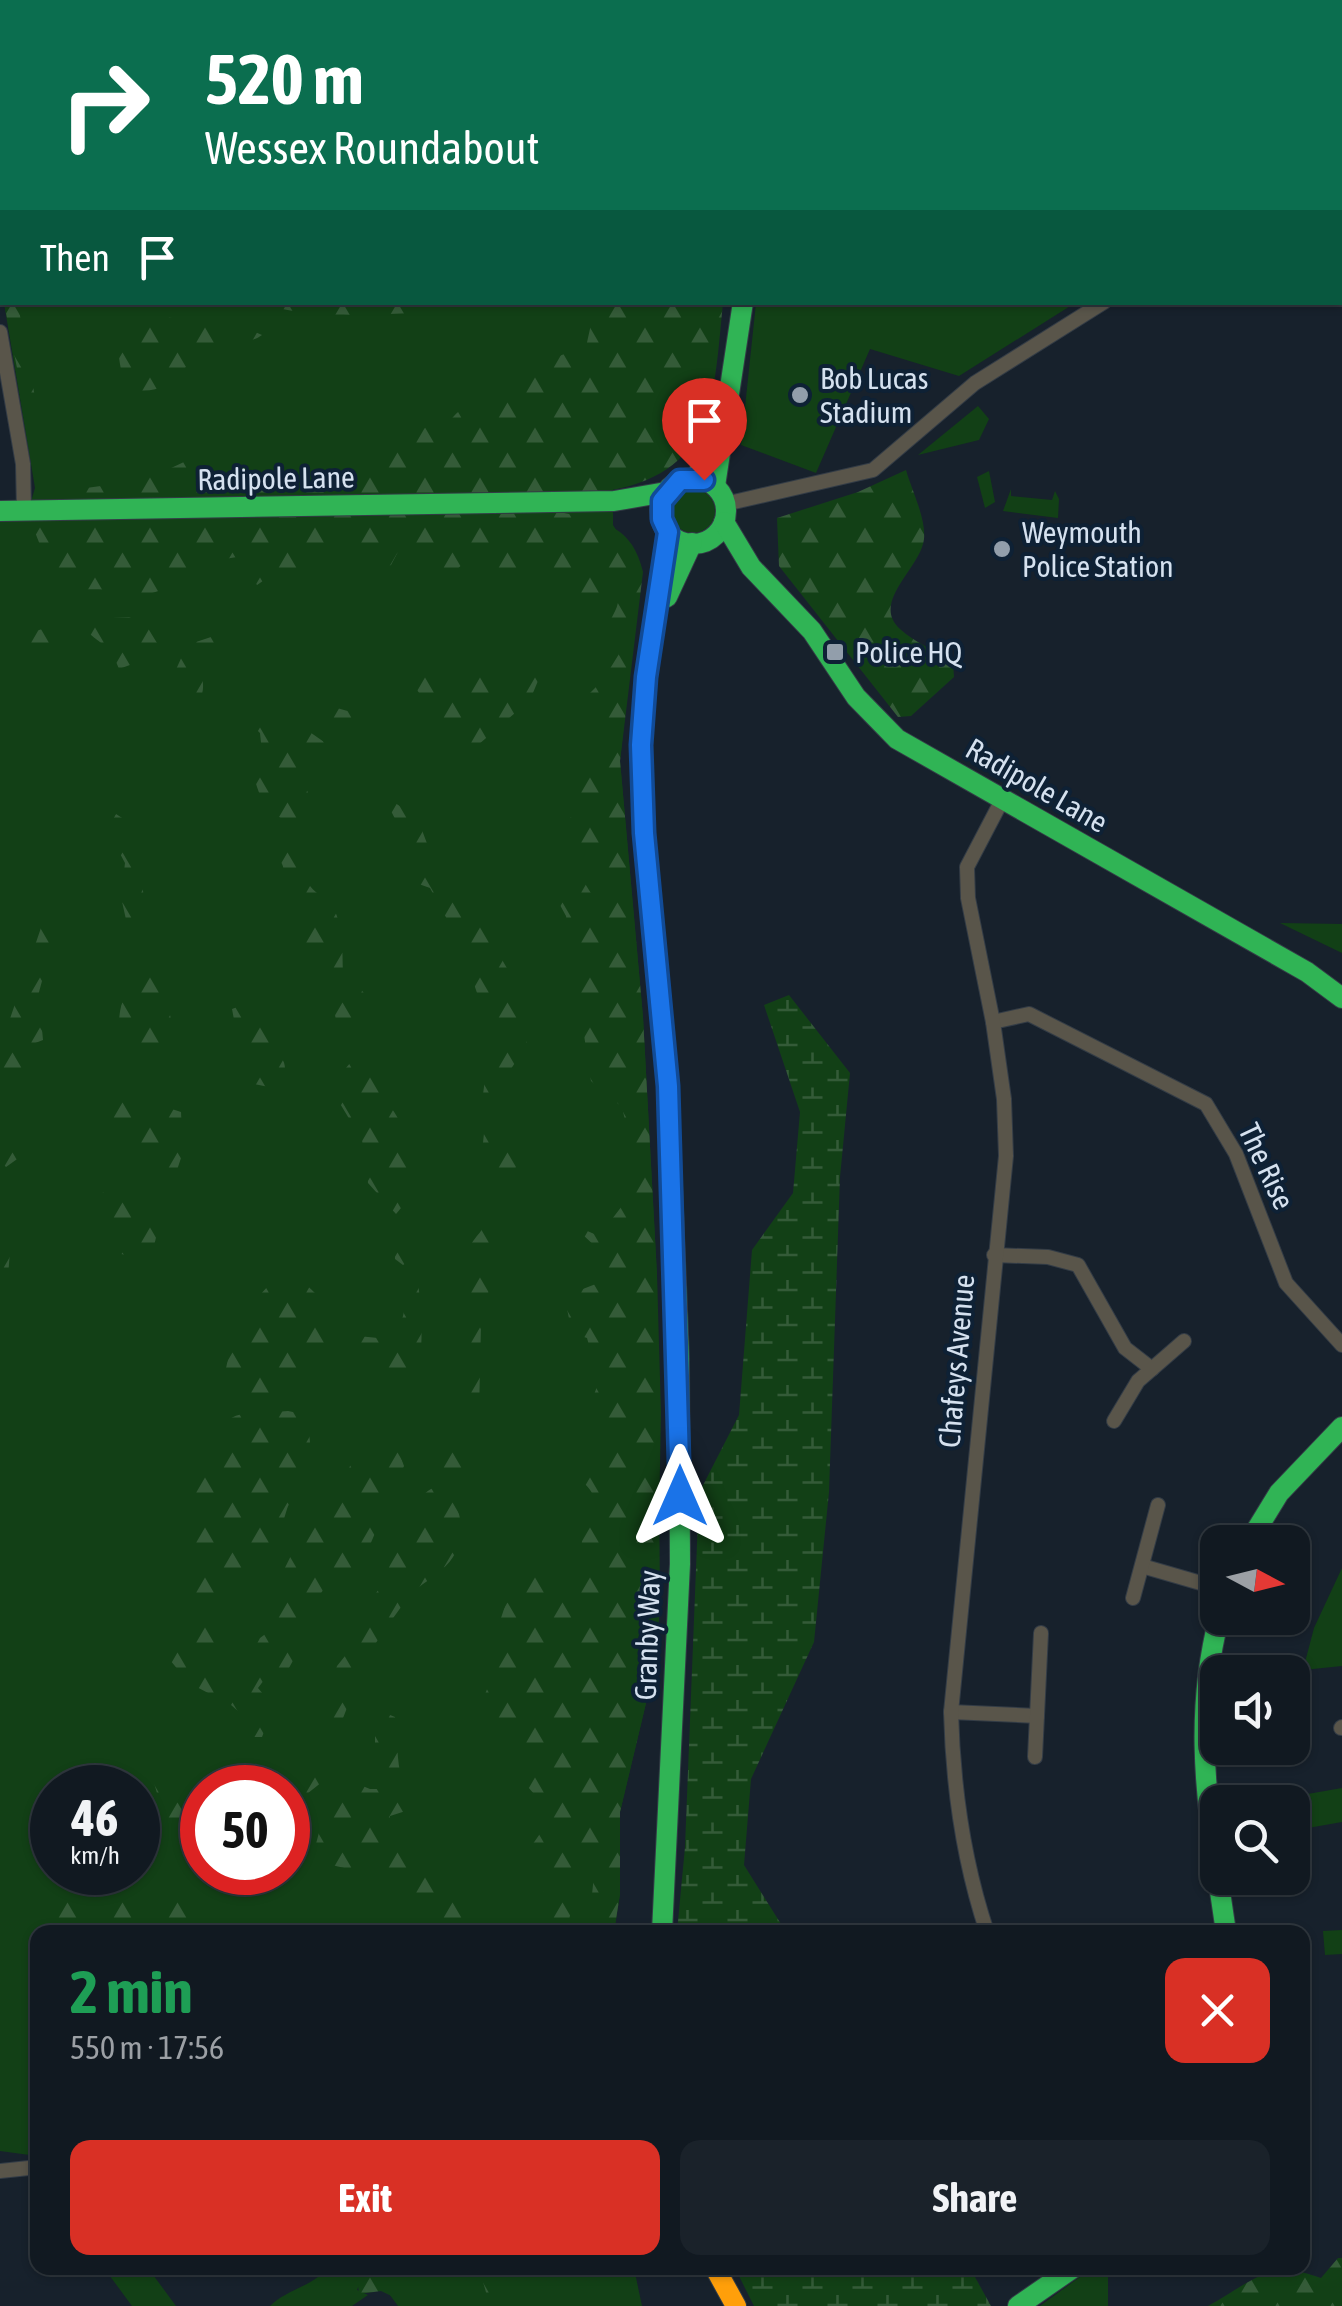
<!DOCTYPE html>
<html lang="en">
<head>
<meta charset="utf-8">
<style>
  body { margin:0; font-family:"Asap Condensed",sans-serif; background:#1a222a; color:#f1f3f6; height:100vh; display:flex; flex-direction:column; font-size:38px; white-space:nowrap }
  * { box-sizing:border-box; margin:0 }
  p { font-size:32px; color:#9ca0a5 }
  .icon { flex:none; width:55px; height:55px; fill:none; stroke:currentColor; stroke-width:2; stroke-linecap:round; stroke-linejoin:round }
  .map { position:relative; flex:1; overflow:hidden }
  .drawer { position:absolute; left:30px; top:1925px; width:1280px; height:350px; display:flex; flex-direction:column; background:#111921; border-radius:20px; box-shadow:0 2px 8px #0004,0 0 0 2px #30383f }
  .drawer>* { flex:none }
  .hud { position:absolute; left:0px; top:0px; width:1342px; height:305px; box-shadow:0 2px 8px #0004,0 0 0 2px #30383f; background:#0b6e4f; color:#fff; overflow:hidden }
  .needle { width:65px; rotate:97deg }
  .fabs { position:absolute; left:1200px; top:1525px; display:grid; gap:20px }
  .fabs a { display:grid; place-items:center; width:110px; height:110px; border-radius:20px; background:#111921; box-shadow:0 2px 8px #0004,0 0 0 2px #30383f; font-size:50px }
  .speed { position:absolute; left:30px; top:1765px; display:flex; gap:20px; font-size:50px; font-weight:700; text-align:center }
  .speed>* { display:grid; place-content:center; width:130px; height:130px; border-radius:50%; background:#111921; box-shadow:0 2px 8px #0004,0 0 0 2px #30383f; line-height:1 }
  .speed small { font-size:25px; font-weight:400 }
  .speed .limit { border:15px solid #d22; background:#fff; color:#111 }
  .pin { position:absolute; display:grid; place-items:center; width:85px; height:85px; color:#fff; margin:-102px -42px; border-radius:50% 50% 50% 0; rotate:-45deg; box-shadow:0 0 10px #0007 }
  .pin .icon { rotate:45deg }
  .me { position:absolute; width:110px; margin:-55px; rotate:0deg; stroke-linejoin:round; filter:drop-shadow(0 0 8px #0008) }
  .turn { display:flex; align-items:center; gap:35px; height:210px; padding:0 40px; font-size:45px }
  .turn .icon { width:130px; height:130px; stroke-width:2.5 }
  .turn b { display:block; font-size:70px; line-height:85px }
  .then { display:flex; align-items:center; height:95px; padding:0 40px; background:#0003; gap:20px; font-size:38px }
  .round { display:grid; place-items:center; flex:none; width:105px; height:105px; border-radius:20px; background:#1a222a }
  .head { display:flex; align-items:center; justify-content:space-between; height:170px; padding:0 40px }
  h1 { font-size:60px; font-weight:700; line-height:75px; color:#1e9e55 }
  .primary-button { display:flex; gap:20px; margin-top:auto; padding:20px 40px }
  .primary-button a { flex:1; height:115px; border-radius:20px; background:#d93025; color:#fff; font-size:40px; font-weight:700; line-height:115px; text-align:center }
  .primary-button a+a { background:#1a222a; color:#f1f3f6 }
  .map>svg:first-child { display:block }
  .industrial { fill:url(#industrial-furrows) }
  .green { fill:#124016; fill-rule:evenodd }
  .forest { fill:url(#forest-firs) }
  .wetland { fill:url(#wetland-marsh) }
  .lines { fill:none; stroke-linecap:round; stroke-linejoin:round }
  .street-casing { stroke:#333c46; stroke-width:16 }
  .fast-casing { stroke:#333c46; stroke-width:22 }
  .slow-casing { stroke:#333c46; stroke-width:22 }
  .street { stroke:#59554a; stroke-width:14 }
  .fast { stroke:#30b455; stroke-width:20 }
  .slow { stroke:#ff9f0a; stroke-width:20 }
  .route-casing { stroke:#114b97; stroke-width:25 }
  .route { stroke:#1a73e8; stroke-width:18 }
  .poi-dot { fill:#929eab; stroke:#0e2135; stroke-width:4 }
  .labels { text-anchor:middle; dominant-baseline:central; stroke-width:8; stroke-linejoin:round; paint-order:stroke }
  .poi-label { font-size:30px; fill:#d5e1ef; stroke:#0e2135; text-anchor:start }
  .street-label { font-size:30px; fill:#d5e1ef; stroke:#0e2135 }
</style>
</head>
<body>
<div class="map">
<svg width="1342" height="2306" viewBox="0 0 1342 2306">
  <defs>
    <pattern id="industrial-furrows" width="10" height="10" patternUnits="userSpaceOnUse" patternTransform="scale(2.5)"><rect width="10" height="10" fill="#2e241b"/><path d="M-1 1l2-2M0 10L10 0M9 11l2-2" fill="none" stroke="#4b443c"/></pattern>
    <pattern id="forest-firs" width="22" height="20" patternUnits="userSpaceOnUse" patternTransform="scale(2.5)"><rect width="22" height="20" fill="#124016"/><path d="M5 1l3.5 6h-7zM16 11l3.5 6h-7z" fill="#345b38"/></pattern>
    <pattern id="wetland-marsh" width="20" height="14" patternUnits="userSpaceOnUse" patternTransform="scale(2.5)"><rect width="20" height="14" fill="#124016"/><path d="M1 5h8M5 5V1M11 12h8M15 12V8" fill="none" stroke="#345b38"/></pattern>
  </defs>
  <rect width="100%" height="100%" fill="#17212c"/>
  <polygon class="industrial" points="234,0 697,0 697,2 236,2"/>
  <g class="green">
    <polygon points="737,0 1342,0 1342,148 1340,2"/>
    <path d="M4,303H712L613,483V525L641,569L620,761L643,1017L657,1275L661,1413L656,1680L647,1699L620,1812V1894L614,1932H38L37,2156L0,2151V518H26L35,488ZM52,1788H138V1872H52ZM202,1788H288V1872H202Z"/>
    <polygon points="756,303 756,302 1075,303 959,376 870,349 816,473 741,445"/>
    <polygon points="978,406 989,419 979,440 918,455"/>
    <polygon points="989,471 995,502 985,508 977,477"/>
    <circle cx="693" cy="511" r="22"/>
    <polygon points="1011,489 1011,496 1052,500 1055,491 1059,499 1058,518 1003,511"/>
    <polygon points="1280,923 1342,924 1342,953"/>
    <polygon points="1342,1568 1342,1666 1303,1670 1314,1628"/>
    <polygon points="1342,1788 1342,1822 1308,1828 1302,1795"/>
    <polygon points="1342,1930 1342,1954 1325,1955 1323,1931"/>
    <polygon points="104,2268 148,2268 176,2306 132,2306"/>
    <path d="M327,2268H356L360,2282L357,2290L368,2295L352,2306H270C287,2289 314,2286 327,2268Z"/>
    <polygon points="370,2268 634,2268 642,2306 398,2306"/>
    <polygon points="1092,2268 1108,2268 1108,2306 1040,2306"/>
  </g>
  <g class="forest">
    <polygon points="0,0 15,2 2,2 2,294"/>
    <polygon points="4,303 26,303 19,310 39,419 30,433"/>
    <path d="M264,303H419L412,313C378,315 293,318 264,303Z"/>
    <path d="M591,303H723C713,399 716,476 600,492L73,500L58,487L64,476L79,489L108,485L137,469H169L201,454L219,472L245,477L331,481L350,478L354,483L365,462L371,466C389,452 425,418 448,425C460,401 493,395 515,388C525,386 525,377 530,371C534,365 578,348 586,347L595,306Z"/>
    <path d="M155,316L241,326L262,335C249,345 230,341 215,347C177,361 177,401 125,388C116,345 110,336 155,316Z"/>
    <path d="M906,470C912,491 926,518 924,539C921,568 870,602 900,629C915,643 937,651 953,663L954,677L911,716L898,717L779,566L777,518L858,492Z"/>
    <path d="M564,513C606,521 633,528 643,572L620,761L643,1017L657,1275L660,1599L656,1680L647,1699L620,1812V1894L614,1932H588L595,1866L583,1862L566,1932H547C548,1900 542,1877 530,1848L544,1828L547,1809L528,1787L524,1759L484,1723L482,1702L493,1674L489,1654L506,1603L518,1598L519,1577L527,1574L569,1586L576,1581L583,1534L598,1512C594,1472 556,1486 602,1449L604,1440L587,1414L599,1381L587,1338L572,1333L566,1304L575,1292L601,1282L597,1248L582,1234L585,1230L599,1236L635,1189L636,1169L622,1107L591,1081L566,916L560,905L563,890L575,880L584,882L602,911L608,907L609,881C591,862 540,841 580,808L582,761L601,746L606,733L577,706L603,680L619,654L606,633C609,615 628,602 612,585L606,587L600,607L589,610L577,586L564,583L536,564L507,571L470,557L451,575L441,578L431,565L439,549L435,544L417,543L400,548L391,565L383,568L338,549L330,565L306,580L282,568L257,585L237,557C220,560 206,561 198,578L137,598C111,584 86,592 57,588L31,522L32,518Z"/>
    <path d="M129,617L146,625L157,643L138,662L119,669C108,638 91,643 79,620Z"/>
    <path d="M8,623L25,627L29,633L49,627L69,631L78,645L74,651L67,648C51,662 6,647 0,626Z"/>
    <path d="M217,635L222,646L196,653C199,673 211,688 195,706L179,702L173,694L174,674L187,645Z"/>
    <path d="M534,667L540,676L530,700L478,745C457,742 423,702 413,683L419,674H500Z"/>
    <polygon points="301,671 307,673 309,687 300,695 283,691"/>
    <path d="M258,694L279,734L304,728L337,751V757L322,760L305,773L303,782C311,798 314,804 306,822L296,825C268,814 262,805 254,777L264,771L260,733L239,712L250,695Z"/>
    <polygon points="337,708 365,716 364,737 332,737 324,730 324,722"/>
    <polygon points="395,803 417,817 431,854 463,892 523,996 527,1045 488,1103 482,1102 491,1034 460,943 430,888 416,883 417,862 390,809"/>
    <polygon points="116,814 136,827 146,918 129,933 121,897 125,863 107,829"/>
    <path d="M283,832L296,834L310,868V886C317,895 328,900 333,908C344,926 342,952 343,972L338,977L317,972C305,954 304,928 296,912C292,902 282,899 277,887C289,866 283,866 271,847L272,837Z"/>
    <polygon points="44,919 58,925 51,950 39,964 42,981 33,1014 41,1018 43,1040 25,1047 21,1061 27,1087 0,1105 0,1048"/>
    <path d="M147,968L153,971C164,994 178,1024 170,1050C153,1056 140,1055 124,1047C112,1027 123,986 138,970Z"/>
    <path d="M359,987C373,1001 371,1025 361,1041L346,1045C337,1030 330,1006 337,990Z"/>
    <path d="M251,1002L262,1010L261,1020L269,1031V1050C285,1055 289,1068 281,1082L269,1087L249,1083L231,1041L236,1030L232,1009Z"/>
    <path d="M356,1056L377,1075L381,1098C407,1116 414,1167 411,1196L396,1214L368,1183L362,1140L330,1087Z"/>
    <polygon points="129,1095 181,1112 183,1152 176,1173 168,1177 159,1172 112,1126 115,1108"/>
    <polygon points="486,1114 494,1125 496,1154 513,1121 523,1129 510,1198 496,1192 495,1171 483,1168 481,1162"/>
    <polygon points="8,1133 20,1157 6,1167 0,1161 0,1134"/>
    <path d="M112,1190C152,1194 169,1227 147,1259L121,1254L108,1245L105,1230L94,1217L102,1193Z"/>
    <path d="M487,1213L500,1220L501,1238L481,1325L479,1413L466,1420L461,1412L471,1264C462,1238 487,1237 487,1213Z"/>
    <polygon points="407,1219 413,1222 417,1256 403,1265 395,1259 393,1229"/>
    <polygon points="0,1230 11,1239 8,1276 0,1289"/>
    <path d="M410,1275L417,1278C421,1297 425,1353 417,1368C411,1380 395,1386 385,1395L380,1393L371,1361L354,1352L352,1344L358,1336L388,1339C407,1319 407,1309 399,1284Z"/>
    <path d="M298,1279C322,1295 338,1318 331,1347L303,1367L278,1396C258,1399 242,1402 225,1391C221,1358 247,1306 271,1283Z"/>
    <path d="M288,1411L303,1414C314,1439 312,1465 300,1490C296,1497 289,1501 287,1509C279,1534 279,1546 257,1562L255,1577L241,1584L237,1595L222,1602C217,1617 221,1631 215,1644L205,1647L202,1659L221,1686L219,1693L212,1695L189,1683L165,1654L172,1646L184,1645L197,1572L182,1484L201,1464L212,1460C220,1404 242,1415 288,1411Z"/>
    <polygon points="448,1429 456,1432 462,1443 462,1469 449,1477 436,1473 433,1459 440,1433"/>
    <polygon points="396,1444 404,1466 357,1575 347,1585 327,1584 308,1613 312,1626 284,1677 267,1676 258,1688 274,1707 262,1737 252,1737 246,1718 223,1698 233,1690 260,1638 279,1624 270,1598 320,1497 349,1468 358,1451"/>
    <path d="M433,1488C462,1494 468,1533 453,1557C445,1570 429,1579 418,1588C404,1600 391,1622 380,1637C358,1668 351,1703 335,1737L321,1736L317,1728L337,1666L349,1651L368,1604L387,1578L396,1529C414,1520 415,1496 433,1488Z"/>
    <path d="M385,1713L395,1717C399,1745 394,1778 413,1801L412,1809L390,1816L389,1845C415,1858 466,1904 473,1932H428C395,1882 378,1874 317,1862L313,1855L333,1780L338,1776L370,1789H388L375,1747V1715Z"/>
    <polygon points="153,1751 162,1754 162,1768 177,1795 184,1786 202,1790 202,1842 191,1832 149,1822 143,1813 143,1806 154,1804 158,1797 149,1764"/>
    <polygon points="315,1760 329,1761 327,1778 288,1809 288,1794"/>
    <polygon points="232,1769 237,1774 250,1769 263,1774 273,1787 227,1787"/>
    <polygon points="63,1895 86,1907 114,1896 132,1905 144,1919 154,1898 191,1904 197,1919 214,1920 224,1932 82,1932 71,1923 37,1926 34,1902"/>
    <polygon points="37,2020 37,2063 26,2066 9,2028"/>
    <path d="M1338,2258H1342V2306H1208C1254,2281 1268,2258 1321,2278Z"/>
    <polygon points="356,2268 407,2268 408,2294 400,2300 381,2291 359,2294"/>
    <polygon points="479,2268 510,2268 501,2287 503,2306 490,2306"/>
  </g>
  <g class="wetland">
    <polygon points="789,995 850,1073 840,1177 829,1492 814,1642 751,1779 744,1865 786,1932 677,1932 685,1847 699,1493 739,1415 752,1250 793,1193 800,1112 764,1005"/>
    <polygon points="735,2268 970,2268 991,2306 754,2306"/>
  </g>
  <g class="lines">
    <g class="street-casing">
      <g id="street">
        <polyline points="465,0 469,2"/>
        <polyline points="1340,165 1342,164"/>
        <polyline points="0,332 23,464 24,510"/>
        <polyline points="725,504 873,470 975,383 1104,302"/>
        <polyline points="993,1022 1029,1014 1206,1104 1236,1154 1286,1283 1342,1345"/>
        <polyline points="994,1255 1048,1257 1078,1265 1125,1348 1152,1369"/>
        <polyline points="1114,1421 1138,1381 1184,1341"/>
        <polyline points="1142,1566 1218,1588"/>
        <polyline points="1133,1598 1158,1505"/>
        <polyline points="951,1712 1037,1716"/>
        <polyline points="1341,1728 1342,1727"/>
        <polyline points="1035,1757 1041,1633"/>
        <path d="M987,1932C963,1860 953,1788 951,1712L1006,1156L1004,1099L993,1022L968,898L967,867L1001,802"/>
        <polyline points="0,2171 38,2167"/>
      </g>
    </g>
    <g class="fast-casing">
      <g id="fast">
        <polyline points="726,0 726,2"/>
        <polyline points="697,478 716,425"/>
        <circle cx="693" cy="511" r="33"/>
        <polyline points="715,486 743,302"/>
        <polyline points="0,511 614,501 666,492"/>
        <polyline points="724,522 751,567 812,631 856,697 897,739 1307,972 1342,998"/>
        <polyline points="667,597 692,543"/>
        <polyline points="1249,1542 1279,1493 1342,1427"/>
        <path d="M1218,1873C1203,1787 1197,1703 1219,1618"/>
        <polyline points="1218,1878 1226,1932"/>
        <polyline points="662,1932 680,1564 679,1359 668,1086 644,833 641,745 646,677 669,532"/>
        <polyline points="1018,2306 1073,2268"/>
      </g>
    </g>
    <g class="slow-casing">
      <polyline id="slow" points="715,2268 736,2306"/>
    </g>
    <use href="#street" class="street"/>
    <use href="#fast" class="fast"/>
    <use href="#slow" class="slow"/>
  </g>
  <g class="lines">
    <g class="route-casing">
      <polyline id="route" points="680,1496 668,1086 644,833 641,745 646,677 668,532 662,519 662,501 680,480 704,480"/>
    </g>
    <use href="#route" class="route"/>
  </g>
  <g class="poi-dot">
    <circle cx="800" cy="395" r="10"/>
    <circle cx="1002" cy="549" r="10"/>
    <rect x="825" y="642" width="20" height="20" rx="5"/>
  </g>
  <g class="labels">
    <g class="poi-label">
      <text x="820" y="378">Bob Lucas<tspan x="820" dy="34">Stadium</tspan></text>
      <text x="1022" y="532">Weymouth<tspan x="1022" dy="34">Police Station</tspan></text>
      <text x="855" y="652">Police HQ</text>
    </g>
    <g class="street-label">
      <text transform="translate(276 478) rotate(-1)">Radipole Lane</text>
      <text transform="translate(1037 785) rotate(30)">Radipole Lane</text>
      <text transform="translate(1267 1166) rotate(65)">The Rise</text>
      <text transform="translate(956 1361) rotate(-85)">Chafeys Avenue</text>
      <text transform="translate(647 1635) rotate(-88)">Granby Way</text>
    </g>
  </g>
</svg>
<div class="fabs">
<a><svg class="needle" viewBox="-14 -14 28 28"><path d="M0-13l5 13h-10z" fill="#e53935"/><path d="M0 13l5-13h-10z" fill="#9ca0a5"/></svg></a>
<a><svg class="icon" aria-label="sound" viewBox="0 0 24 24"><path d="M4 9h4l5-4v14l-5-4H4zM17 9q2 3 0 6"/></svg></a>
<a><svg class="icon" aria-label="search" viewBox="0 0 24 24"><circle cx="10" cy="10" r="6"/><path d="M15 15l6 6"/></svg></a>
</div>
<div class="speed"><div>46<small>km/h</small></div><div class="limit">50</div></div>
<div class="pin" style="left:704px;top:480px;background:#d93025"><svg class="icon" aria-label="arrive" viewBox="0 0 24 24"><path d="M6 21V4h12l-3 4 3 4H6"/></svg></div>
<svg class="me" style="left:680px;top:1496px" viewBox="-20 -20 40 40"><path d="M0-17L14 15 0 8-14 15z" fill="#1a73e8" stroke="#fff" stroke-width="4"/></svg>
<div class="hud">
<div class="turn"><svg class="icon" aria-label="right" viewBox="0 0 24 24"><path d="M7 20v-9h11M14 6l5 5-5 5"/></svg><div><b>520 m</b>Wessex Roundabout</div></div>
<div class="then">Then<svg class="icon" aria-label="arrive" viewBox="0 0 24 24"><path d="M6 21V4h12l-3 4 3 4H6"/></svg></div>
</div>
<section class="drawer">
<div class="head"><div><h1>2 min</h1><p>550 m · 17:56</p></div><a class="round" style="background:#d93025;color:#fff"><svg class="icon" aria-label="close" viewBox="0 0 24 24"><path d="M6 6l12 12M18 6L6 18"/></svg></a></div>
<div class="primary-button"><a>Exit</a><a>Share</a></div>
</section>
</div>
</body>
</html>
